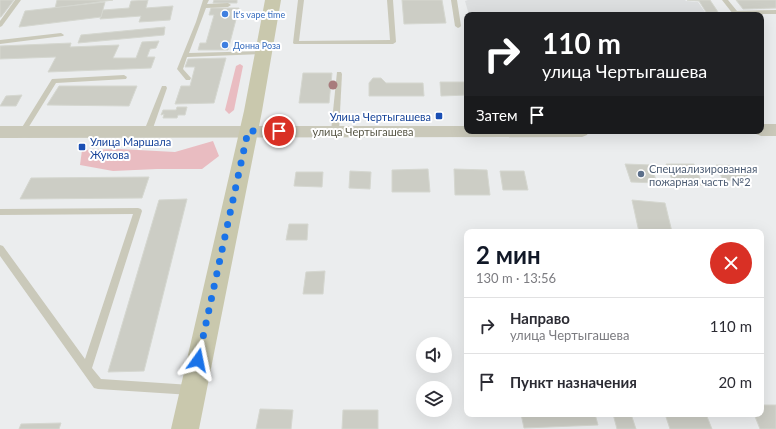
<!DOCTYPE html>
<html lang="ru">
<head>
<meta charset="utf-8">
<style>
  body { margin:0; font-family:Lato,sans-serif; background:#f7f7f7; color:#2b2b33; height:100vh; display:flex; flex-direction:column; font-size:15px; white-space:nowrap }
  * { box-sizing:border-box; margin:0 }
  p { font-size:13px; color:#7c7c81 }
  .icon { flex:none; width:22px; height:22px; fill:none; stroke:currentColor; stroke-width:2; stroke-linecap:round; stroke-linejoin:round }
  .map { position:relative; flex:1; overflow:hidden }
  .drawer { position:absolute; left:464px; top:229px; width:300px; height:188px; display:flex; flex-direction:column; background:#fff; border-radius:8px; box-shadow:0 4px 16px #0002 }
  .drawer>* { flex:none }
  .hud { position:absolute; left:464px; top:12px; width:300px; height:122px; border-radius:8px; box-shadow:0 4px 16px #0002; background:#202124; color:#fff; overflow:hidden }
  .controls { position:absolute; left:416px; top:337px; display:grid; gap:8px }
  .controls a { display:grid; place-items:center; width:36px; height:36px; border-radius:50%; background:#fff; box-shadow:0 4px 16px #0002; font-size:20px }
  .pin { position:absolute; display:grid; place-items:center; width:34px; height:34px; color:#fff; margin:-17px; border:2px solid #fff; border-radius:50%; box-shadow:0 1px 4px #0007 }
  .me { position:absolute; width:44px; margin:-22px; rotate:12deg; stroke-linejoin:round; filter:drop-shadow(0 0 3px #0008) }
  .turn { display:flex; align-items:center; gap:14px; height:84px; padding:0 12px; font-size:18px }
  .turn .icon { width:52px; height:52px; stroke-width:2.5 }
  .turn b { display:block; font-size:28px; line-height:34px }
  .then { display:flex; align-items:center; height:38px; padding:0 12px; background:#0003; gap:8px; font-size:15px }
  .round { display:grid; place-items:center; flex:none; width:42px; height:42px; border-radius:21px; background:#f7f7f7 }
  .overview { display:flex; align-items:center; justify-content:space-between; height:68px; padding:0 12px }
  h1 { font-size:24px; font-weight:700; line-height:30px; color:#111827 }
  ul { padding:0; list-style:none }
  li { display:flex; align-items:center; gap:12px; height:56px; padding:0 12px; border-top:1px solid #e1e1e2 }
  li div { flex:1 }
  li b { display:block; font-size:15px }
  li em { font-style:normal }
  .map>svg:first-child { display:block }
  .education { fill:#dcdedf }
  .green { fill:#e9bcc1 }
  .building { fill:#cccdc5; stroke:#d5d7d0 }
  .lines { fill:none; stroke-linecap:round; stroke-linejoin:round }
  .service { fill:#cac9ba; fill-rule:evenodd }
  .minor { fill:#cac9ba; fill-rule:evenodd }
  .primary { fill:#c9c8ad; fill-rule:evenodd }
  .tree { fill:#a87b7c }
  .route { stroke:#1a73e8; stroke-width:7; stroke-dasharray:0 12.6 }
  .shop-dot { fill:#3f7fe0; stroke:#fff; stroke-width:1.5 }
  .transit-dot { fill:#1a4fb4; stroke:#fff; stroke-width:1.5 }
  .service-dot { fill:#5c6f8a; stroke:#fff; stroke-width:1.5 }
  .labels { text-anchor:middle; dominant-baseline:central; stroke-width:4; stroke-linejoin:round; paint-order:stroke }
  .far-shop-label { font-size:9px; fill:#366cbe; stroke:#fff; text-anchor:start }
  .transit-label { font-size:11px; fill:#164399; stroke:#fff; text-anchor:end }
  .street-label { font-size:11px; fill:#575645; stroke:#fff }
  .service-label { font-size:11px; fill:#4e5e75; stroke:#fff; text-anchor:start }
</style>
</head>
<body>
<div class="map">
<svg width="776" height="429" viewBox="0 0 776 429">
  <rect width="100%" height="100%" fill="#ebedee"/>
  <polygon class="education" points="468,0 685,0 686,1 698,2 707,15 469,15 465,1"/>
  <g class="green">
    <polygon points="240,64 243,66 234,110 229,114 225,110 236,66"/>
    <polygon points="213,141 219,156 202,169 157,169 113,171 80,165 82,150 119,149 175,152"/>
  </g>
  <g class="building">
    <polygon points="0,0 14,0 1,17 0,17"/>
    <polygon points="57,0 113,0 55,8"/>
    <polygon points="148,0 146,8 173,6 170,20 139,22 141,16 100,19 103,10 129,8 131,1"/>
    <polygon points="214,0 237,0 237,3 213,3"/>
    <polygon points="402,0 442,0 446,23 404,24"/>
    <polygon points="687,0 710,0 720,15 708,15 699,1"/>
    <polygon points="736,0 776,0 776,8 743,9"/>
    <polygon points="105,2 101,17 19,27 25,11"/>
    <polygon points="211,8 239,8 228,50 198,50 200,43 206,43 214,15 209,15"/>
    <polygon points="165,27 164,35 78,43 81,35"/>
    <polygon points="159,41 156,48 150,49 147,57 155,57 151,68 48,72 56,57 0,59 0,46 71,43 70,47 119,45 113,58 136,58 142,42"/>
    <polygon points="226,58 214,103 175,104 181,86 190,86 195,67 185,67 188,59"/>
    <polygon points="303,73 332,73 329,103 299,103"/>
    <polygon points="373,78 381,78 386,83 423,83 424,96 369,96 369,83"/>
    <polygon points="440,82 467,82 467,95 441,96"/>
    <polygon points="59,86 137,86 129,106 47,105"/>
    <polygon points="22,95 16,106 0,106 6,96"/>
    <polygon points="177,107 187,107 185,115 178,115 177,118 163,118 164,114 161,115 163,110 176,110"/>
    <polygon points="625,164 651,165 657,183 631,182"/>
    <polygon points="666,164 694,164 703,185 674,185"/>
    <polygon points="716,165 743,166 750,181 723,180"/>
    <polygon points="428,169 430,192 392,192 392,170"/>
    <polygon points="454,169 487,170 490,195 455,195"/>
    <polygon points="350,171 371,172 370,189 349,188"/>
    <polygon points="500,171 524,171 528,190 503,190"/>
    <polygon points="296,172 323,172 322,187 294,186"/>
    <polygon points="149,177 142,198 20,199 31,178"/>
    <polygon points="187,199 144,371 108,372 159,200"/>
    <polygon points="632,200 665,203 672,232 639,232"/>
    <polygon points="289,224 308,224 307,240 286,240"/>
    <polygon points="325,271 323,294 303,294 306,272"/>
    <polygon points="761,405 776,405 776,429 760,429 754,414 761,414"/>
    <polygon points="260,409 293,410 291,429 256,429"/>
    <polygon points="343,410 378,410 378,429 342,429"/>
    <polygon points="521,414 595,414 598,425 524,428"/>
    <polygon points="613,414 631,414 636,429 617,429"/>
    <polygon points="665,414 706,414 712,429 670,429"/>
    <polygon points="61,423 59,429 19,429 21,424"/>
  </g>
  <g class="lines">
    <g class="service">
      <polygon points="15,0 21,0 2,26 0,27 0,21"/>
      <polygon points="203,0 209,0 207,4 228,3 231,5 228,7 206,8 189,53 263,51 265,52 265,54 187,57 183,69 191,78 190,80 186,80 177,69 196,22"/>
      <polygon points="298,0 304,0 299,41 390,40 387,0 393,0 396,42 393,44 294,44 293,43"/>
      <polygon points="451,0 457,0 461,26 460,27 458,28 455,26"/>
      <polygon points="722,0 728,0 737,11 776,10 776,14 733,14"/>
      <polygon points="61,33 64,35 63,36 0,44 0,40"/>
      <polygon points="337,72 341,72 342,74 339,131 335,134 331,131"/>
      <polygon points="124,75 127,77 126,79 56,83 25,133 21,133 19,131 21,129 52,79"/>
      <polygon points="162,86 166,86 167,88 152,131 150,133 146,133 144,131"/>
      <polygon points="138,208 141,209 142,211 92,368 101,379 191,385 195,386 196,390 195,394 191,395 98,389 94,388 0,256 0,245 3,246 85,359 133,214 0,215 0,209"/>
    </g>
    <g class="minor">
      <polygon points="761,124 776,124 776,136 761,136 756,134 754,131 761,131"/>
      <polygon points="0,126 467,126 467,131 589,131 587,135 582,137 0,138"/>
    </g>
    <polygon class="primary" points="265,0 281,0 262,111 199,429 171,429 244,111"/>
  </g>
  <circle class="tree" cx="333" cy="85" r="4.5"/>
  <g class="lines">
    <polyline class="route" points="198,360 248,131 279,131"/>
  </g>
  <g class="shop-dot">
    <circle cx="225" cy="14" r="4"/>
    <circle cx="225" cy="45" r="4"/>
  </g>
  <g class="transit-dot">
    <rect x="435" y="112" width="8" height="8" rx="2"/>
    <rect x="78" y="143" width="8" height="8" rx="2"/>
  </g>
  <circle class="service-dot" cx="641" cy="174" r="4"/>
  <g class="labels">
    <g class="far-shop-label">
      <text x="233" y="14">It's vape time</text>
      <text x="233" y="45">Донна Роза</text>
    </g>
    <g class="transit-label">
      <text x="431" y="116">Улица Чертыгашева</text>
      <text x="90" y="141" text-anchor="start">Улица Маршала<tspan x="90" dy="13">Жукова</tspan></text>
    </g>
    <g class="street-label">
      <text x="363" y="131">улица Чертыгашева</text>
    </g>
    <g class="service-label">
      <text x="649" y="168">Специализированная<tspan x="649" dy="13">пожарная часть №2</tspan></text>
    </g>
  </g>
</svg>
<div class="controls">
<a><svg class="icon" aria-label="sound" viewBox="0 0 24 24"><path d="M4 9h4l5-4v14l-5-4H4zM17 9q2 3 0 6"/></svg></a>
<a><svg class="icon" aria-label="layers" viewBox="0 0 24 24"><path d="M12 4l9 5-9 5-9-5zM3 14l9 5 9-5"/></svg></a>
</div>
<div class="pin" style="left:279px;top:131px;background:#d93025"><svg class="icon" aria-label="arrive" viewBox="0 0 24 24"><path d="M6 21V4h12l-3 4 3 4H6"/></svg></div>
<svg class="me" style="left:198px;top:360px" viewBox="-20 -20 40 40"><path d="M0-17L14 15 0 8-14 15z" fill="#1a73e8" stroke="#fff" stroke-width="4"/></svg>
<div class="hud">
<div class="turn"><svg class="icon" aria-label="right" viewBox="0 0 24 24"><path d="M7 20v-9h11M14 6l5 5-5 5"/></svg><div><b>110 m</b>улица Чертыгашева</div></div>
<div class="then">Затем<svg class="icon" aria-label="arrive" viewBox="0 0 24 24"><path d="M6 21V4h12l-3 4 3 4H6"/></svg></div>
</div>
<section class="drawer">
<div class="overview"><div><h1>2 мин</h1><p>130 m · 13:56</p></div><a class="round" style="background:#d93025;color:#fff"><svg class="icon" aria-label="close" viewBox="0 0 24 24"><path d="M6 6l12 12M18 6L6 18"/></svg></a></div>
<ul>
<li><svg class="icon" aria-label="right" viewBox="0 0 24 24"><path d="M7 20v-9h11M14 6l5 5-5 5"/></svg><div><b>Направо</b><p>улица Чертыгашева</p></div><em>110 m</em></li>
<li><svg class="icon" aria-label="arrive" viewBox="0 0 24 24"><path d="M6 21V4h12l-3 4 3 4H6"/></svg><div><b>Пункт назначения</b></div><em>20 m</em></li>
</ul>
</section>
</div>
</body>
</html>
